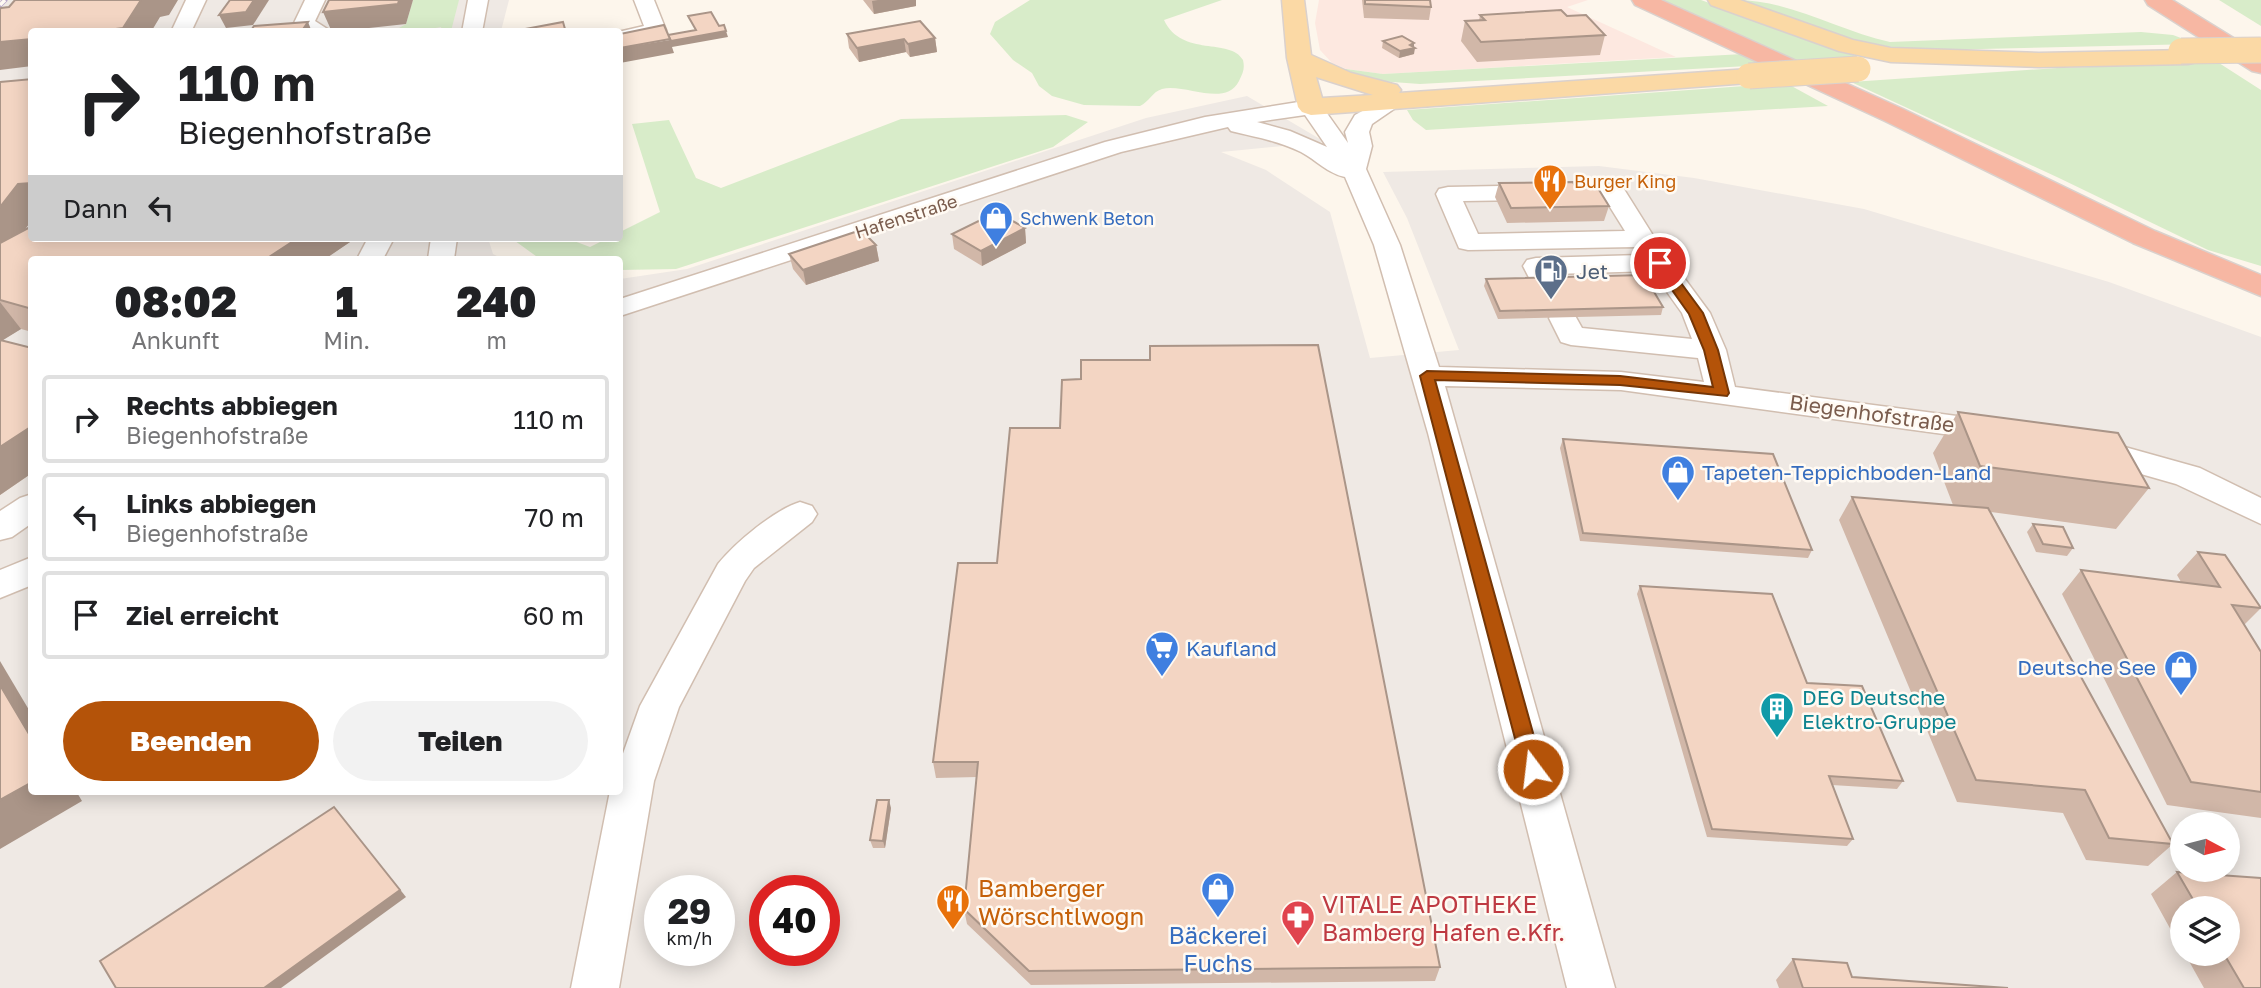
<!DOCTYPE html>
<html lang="de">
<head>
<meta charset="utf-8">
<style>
  body { margin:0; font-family:"Golos Text",sans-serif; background:#f2f2f2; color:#202124; height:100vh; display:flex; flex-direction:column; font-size:26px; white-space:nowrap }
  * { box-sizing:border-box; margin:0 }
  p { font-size:23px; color:#757577 }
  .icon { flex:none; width:38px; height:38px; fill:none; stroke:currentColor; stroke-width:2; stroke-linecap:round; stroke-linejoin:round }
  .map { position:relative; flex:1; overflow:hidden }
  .details { position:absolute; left:28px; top:256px; width:595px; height:539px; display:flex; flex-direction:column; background:#fff; border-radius:7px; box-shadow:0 4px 18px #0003 }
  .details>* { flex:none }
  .top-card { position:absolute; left:28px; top:28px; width:595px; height:214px; border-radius:7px; box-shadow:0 4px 18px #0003; background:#fff; color:#202124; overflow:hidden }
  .needle { width:46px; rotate:97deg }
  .buttons { position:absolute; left:2170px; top:812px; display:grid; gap:14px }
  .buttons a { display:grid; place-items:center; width:70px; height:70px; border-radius:50%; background:#fff; box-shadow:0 4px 18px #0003; font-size:35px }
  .speed { position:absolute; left:644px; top:875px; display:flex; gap:14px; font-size:35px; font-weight:700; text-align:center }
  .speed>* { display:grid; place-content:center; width:91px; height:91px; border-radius:50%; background:#fff; box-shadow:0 4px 18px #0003; line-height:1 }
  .speed small { font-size:18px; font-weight:400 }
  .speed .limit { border:10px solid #d22; background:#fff; color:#111 }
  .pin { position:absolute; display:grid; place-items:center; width:60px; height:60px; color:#fff; margin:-30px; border:4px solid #fff; border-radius:50%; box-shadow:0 2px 7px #0007 }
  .me { position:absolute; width:77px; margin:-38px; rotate:345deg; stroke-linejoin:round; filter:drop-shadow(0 0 5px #0008) }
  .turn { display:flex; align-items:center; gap:24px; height:147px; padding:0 35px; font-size:32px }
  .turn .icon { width:91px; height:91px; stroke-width:2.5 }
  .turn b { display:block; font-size:49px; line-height:60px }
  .then { display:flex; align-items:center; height:66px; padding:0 35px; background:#0003; gap:14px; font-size:26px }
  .eta { display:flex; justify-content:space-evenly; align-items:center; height:119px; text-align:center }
  .eta b { font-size:42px; font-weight:800; line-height:49px }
  .action { display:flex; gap:14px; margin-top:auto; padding:14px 35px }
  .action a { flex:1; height:80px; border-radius:42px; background:#b45309; color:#fff; font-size:28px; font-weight:800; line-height:80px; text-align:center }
  .action a+a { background:#f2f2f2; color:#202124 }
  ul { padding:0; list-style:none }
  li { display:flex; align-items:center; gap:21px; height:88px; margin:0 14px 10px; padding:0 21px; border:4px solid #e0e0e0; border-radius:7px }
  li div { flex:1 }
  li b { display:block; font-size:26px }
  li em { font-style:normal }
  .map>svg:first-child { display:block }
  .commercial { fill:#fde8e0 }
  .industrial { fill:#efe9e4; fill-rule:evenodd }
  .green { fill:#d8ecc9 }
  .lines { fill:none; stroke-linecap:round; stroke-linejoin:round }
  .minor-casing { stroke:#d1beb0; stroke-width:3 }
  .major-casing { stroke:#dad1cd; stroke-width:3 }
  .highway-casing { stroke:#dad1cd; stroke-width:3 }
  .minor { fill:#fff; fill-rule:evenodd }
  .major { fill:#fbd9a5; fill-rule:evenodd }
  .highway { fill:#f7b7a3; fill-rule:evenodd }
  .rail-casing { stroke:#b9a8c9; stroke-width:5 }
  .rail { stroke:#fffaf3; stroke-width:3.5; stroke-dasharray:10; stroke-linecap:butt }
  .major-bridge-casing { stroke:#dad1cd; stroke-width:27; stroke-linecap:butt }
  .major-bridge { stroke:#fbd9a5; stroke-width:25 }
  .wall { fill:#d1b7a8 }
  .shaded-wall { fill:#aa9588 }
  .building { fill:#f3d5c3; stroke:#aa9588; stroke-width:2 }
  .route { fill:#b45309; stroke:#753606; stroke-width:2 }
  .labels { text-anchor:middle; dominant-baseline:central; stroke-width:5; stroke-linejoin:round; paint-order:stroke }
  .far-food-label { font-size:18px; fill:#c56008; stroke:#fffaf3; text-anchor:start }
  .far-street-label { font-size:18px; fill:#7a5c4d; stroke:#fffaf3 }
  .far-shop-label { font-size:18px; fill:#366cbe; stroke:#fffaf3; text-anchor:start }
  .service-label { font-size:21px; fill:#4e5e75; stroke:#fffaf3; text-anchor:start }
  .street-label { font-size:21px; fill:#7a5c4d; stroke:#fffaf3 }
  .shop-label { font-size:21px; fill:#366cbe; stroke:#fffaf3; text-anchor:start }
  .culture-label { font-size:21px; fill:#0d838f; stroke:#fffaf3; text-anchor:start }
  .near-food-label { font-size:24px; fill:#c56008; stroke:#fffaf3; text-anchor:start }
  .near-health-label { font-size:24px; fill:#be3a42; stroke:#fffaf3; text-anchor:start }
  .near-shop-label { font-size:24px; fill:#366cbe; stroke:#fffaf3 }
</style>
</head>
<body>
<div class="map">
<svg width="2261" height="988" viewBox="0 0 2261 988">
  <rect width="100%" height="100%" fill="#fdf6ec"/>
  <polygon class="commercial" points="1319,0 1588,0 1567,7 1676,57 1383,74 1346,69 1332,63 1320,50 1315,23"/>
  <path class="industrial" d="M0,0H509L501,31L32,32V238H488L493,254L503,259H32V791H620V279L687,269L1146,118L1247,96L1325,142L1221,152L1266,170L1330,212L1370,358L1459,350L1407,218L1383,172L1599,166L1694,178L1864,209L2109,282L2261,337V988H0ZM2182,824H2228V870H2182ZM660,891H719V950H660ZM765,891H824V950H765ZM2182,908H2228V954H2182Z"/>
  <g class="green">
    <polygon points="413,0 459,0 451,31 442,31 441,27 418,31 376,32 399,28 406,24"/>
    <path d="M1030,0H1222L1164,20C1182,58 1230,37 1243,60C1245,69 1243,73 1239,81C1225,108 1185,83 1162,89C1152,92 1149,102 1140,106L1084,105L1052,96L1039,86L1032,73L1013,60L990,34L995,22Z"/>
    <polygon points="1663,0 1701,0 1854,55 1862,60 1804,64"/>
    <path d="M1737,0C1789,0 1839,31 1890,42L2141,32L2173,35L2197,44L1940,50L1903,49L1843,38Z"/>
    <polygon points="2219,0 2261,0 2261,26"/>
    <polygon points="1743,54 1766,65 1420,84 1365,80 1341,72 1346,69 1383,74"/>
    <polygon points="2219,63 2261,90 2261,266 2208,250 2059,178 1851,82 2058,68"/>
    <polygon points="1786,83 1828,106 1426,130 1413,120 1407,110"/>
    <polygon points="1066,115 1088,122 1053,147 676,269 620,270 620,259 540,259 511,238 566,238 590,247 608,238 620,238 620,232 660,212 632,124 669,120 696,178 721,188 901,119"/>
  </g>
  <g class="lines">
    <g class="minor-casing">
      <g id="minor">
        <polygon points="186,0 206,0 191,32 171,32"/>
        <path d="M305,0H325L315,21L332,32C318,32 303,35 294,23Z"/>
        <polygon points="468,0 488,0 482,32 462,32"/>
        <polygon points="634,0 654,0 666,30 663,34 620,43 618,32 644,26"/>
        <path d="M1396,93L1404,95L1407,100L1372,124L1369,132L1372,146L1366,169L1400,245L1439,367L1621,372L1704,382L1698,358L1571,345L1561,342L1549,318L1553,312L1563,310L1573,312L1582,328L1692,339L1682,313L1652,271L1554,274L1560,285L1556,291L1546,293L1536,291L1523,266L1527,260L1536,258L1641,255L1635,247L1468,250L1459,248L1436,194L1439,189L1448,187L1613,184L1622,186L1654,237L1710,313L1726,350L1735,387L1995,421L2006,424L2011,431L2006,438L1995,441L1621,390L1445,386L1615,988H1567L1428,433L1374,245L1345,177C1329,174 1316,160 1301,152C1279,141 1255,137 1231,131L1228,127L1121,152L620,316V299L1105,142L1205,117L1311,100L1319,102L1348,143L1345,132L1355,115ZM1305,115L1327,147L1290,131L1257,122ZM1605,199L1625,231L1478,234L1463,201Z"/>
        <polygon points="368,238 394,238 383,259 357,259"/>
        <polygon points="431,238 457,238 454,259 428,259"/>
        <polygon points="2089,437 2200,468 2261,498 2261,524 2176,484 2078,456 2073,448 2078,440"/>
        <polygon points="32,494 32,523 12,537 0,540 0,511 20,498"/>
        <path d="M800,502L812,506L817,514L812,522L754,568L745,581L679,707L654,781L619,988H571L610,791H620V762L640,706L718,564C735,543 774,510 800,502Z"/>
        <polygon points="32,557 32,585 0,598 0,570"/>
      </g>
    </g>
    <g class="major-casing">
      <g id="major">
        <path d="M1282,0H1304L1311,55L1351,73L1397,85L1401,90L1399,93L1749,69L1758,71L1761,76L1758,81L1749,83L1311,115L1302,112L1298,107L1287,58ZM1316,77L1373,95L1322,98Z"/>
        <polygon points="1708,0 1740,0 1853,40 1891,48 2039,53 2188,50 2197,52 2200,57 2197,62 2188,64 2039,67 1891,62 1839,51 1711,5"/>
      </g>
    </g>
    <g class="highway-casing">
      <g id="highway">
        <polygon points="1632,0 1661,0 1903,109 2155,231 2261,275 2261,296 2133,243 1885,121 1635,5"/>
        <polygon points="2145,0 2172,0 2261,55 2261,73 2252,71 2148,5"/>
      </g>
    </g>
    <use href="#minor" class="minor"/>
    <use href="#major" class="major"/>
    <use href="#highway" class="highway"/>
    <g class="rail-casing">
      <polyline id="rail" points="0,5 5,0"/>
    </g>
    <use href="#rail" class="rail"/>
    <g class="major-bridge-casing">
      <g id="major-bridge">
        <polyline points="2181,51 2261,50"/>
        <polyline points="1749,76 1858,69"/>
      </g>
    </g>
    <use href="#major-bridge" class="major-bridge"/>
  </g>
  <g class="wall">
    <polygon points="863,0 916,0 916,6 874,14"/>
    <polygon points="1362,0 1430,0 1431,7 1429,20 1364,18"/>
    <polygon points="1480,15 1567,16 1605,35 1600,55 1477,62 1461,41 1465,21 1479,21"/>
    <polygon points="847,34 935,38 937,52 910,57 906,52 859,62 849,48"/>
    <polygon points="1383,41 1414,47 1414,54 1399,58 1382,48"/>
    <polygon points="32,79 32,220 24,230 350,242 325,259 32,259 32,332 21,329 2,340 32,348 32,473 0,495 0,82"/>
    <polygon points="1499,183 1575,186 1609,206 1604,221 1507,223 1495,197"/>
    <polygon points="1025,228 1026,243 982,266 954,249 952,234"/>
    <polygon points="876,245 879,261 806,285 793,269 789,254"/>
    <polygon points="1486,279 1663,307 1661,315 1498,319 1484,286"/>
    <polygon points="1958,412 2149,488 2116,529 1991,512 2173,844 2148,866 2086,860 2063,813 1957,802 1839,520 1852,497 1953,505 1933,453"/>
    <polygon points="1563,439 1812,550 1808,558 1580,541 1560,448"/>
    <polygon points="2033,524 2073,548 2067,556 2036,552 2027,532"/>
    <polygon points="2198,552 2261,608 2244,625 2261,652 2261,818 2167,805 2062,594 2081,570 2181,582 2177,575"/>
    <polygon points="958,563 1440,967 1435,981 1031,985 967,924 964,909 977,777 936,778 933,762"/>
    <polygon points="1640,586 1807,683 1903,781 1897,789 1832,785 1853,839 1847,846 1707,837 1637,594"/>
    <polygon points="891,808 885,848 873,848 870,840"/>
    <polygon points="2177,872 2261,878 2261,988 2204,988 2185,954 2228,954 2228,908 2182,908 2182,950 2151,894"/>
    <polygon points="1793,959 1852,977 2008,988 1779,988 1776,980"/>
  </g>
  <g class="shaded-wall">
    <polygon points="141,0 178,0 169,15 160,17 151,32 94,32"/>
    <polygon points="254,0 269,0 253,25 226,28 219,15"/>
    <polygon points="399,0 413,0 406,24 332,32 323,12"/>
    <polygon points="878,0 916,0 916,6 874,14 872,1"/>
    <polygon points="308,22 312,32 301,32"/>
    <polygon points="726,31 728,37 672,47 674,53 620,63 620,48"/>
    <polygon points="935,38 937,52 910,57 908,44"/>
    <polygon points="32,39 32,66 0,70 0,42"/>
    <polygon points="904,39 906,52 859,62 857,48"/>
    <polygon points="1414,43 1414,48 1415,48 1414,54 1399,58 1400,51 1410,45"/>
    <polygon points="32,183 32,220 9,251 0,256 0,207 18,184"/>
    <polygon points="1025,228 1026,243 982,266 981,251"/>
    <polygon points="298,238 348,238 350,242 325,259 266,259"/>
    <polygon points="876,245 879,261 806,285 803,270"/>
    <polygon points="0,302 21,329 0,342"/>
    <polygon points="32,426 32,473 0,495 0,447"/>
    <polygon points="0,661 32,715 32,739 0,685"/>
    <polygon points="32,782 32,791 76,791 82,801 0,849 0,800"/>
    <polygon points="889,800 891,808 885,848 883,841"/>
    <polygon points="334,807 406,897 281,988 264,988"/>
  </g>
  <g class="building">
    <polygon points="15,0 141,0 123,28 94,32 32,32 32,39 0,42 0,9 1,8 9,7"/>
    <polygon points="230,0 254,0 246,12 219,15"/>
    <polygon points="329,0 399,0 398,4 323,12"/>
    <polygon points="1365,0 1430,0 1431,7 1365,4"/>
    <polygon points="1561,10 1567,16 1586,15 1605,35 1481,42 1465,21 1485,20 1480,15"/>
    <polygon points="711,12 719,26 724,25 726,31 671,41 668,35 696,30 688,16"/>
    <polygon points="920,21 935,38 908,44 904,39 857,48 847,34"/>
    <polygon points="308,22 301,32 250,32 254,26"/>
    <polygon points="563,22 565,29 552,32 521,32 520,30"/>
    <polygon points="664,25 670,39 620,48 620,34"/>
    <polygon points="1402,36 1414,43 1410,45 1415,48 1400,51 1383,41"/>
    <polygon points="32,79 32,183 18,184 0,207 0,82"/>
    <polygon points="1573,182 1575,186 1596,185 1609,206 1511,208 1499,183"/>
    <polygon points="997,212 1025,228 981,251 952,234"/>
    <polygon points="32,226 32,238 298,238 266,259 32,259 32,309 0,300 0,243"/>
    <polygon points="861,230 876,245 803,270 789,254"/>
    <polygon points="1644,275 1663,307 1500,311 1486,279"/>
    <polygon points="0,340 32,348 32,426 0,447"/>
    <polygon points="1318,345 1440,967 1029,971 964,909 978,762 933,762 958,563 997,563 1010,428 1060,428 1062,380 1081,379 1081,360 1150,360 1150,346"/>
    <polygon points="1958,412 2118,433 2149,488 1980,466"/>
    <polygon points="1563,439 1773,454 1812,550 1583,533"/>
    <polygon points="1852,497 1988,508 2173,844 2109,838 2085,790 1976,780"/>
    <polygon points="2033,524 2063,527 2073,548 2043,544"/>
    <polygon points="2198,552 2225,555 2261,608 2232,605 2261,652 2261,792 2191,782 2081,570 2220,587"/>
    <polygon points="1640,586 1772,594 1807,683 1862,686 1903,781 1829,776 1853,839 1712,829"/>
    <polygon points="0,685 32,739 32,782 0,800"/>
    <polygon points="877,800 889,800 883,841 870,840"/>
    <polygon points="334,807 400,890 264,988 116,988 100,961"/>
    <polygon points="2177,872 2261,878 2261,988 2244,988 2224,954 2228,954 2228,908 2198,908"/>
    <polygon points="1793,959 1847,963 1852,977 2008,988 1803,988"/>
  </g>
  <polygon class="route" points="1660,259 1664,260 1703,313 1718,350 1729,393 1727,396 1620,385 1435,380 1543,769 1540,775 1533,777 1526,775 1523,769 1420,376 1427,371 1620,376 1713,387 1704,350 1689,314 1653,263"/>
  <defs>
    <g id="restaurant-pin" transform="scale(1.75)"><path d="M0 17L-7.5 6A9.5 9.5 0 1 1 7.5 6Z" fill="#e8710a" stroke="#fffaf3"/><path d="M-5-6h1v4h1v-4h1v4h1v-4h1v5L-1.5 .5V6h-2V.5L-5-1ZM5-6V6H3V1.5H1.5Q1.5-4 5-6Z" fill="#fff"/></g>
    <g id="shop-pin" transform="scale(1.75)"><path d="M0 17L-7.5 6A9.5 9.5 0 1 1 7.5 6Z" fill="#3f7fe0" stroke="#fffaf3"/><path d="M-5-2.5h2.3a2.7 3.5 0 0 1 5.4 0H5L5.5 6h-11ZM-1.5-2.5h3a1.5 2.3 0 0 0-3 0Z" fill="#fff"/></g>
    <g id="fuel-pin" transform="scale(1.75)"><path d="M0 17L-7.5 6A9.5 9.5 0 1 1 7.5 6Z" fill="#5c6f8a" stroke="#fffaf3"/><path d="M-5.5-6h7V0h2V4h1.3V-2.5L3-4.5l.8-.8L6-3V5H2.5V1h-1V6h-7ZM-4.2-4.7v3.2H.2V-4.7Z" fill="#fff"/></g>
    <g id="supermarket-pin" transform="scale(1.75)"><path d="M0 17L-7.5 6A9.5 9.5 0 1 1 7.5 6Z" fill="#3f7fe0" stroke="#fffaf3"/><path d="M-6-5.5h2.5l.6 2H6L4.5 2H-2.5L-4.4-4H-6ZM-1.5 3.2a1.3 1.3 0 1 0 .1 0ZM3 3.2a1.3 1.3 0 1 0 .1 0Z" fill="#fff"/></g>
    <g id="building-pin" transform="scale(1.75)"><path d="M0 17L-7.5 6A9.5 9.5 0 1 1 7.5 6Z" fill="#0f9aa8" stroke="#fffaf3"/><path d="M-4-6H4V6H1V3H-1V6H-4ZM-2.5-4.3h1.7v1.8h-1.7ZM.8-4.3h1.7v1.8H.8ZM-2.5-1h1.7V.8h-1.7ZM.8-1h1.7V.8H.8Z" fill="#fff"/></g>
    <g id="pharmacy-pin" transform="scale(1.75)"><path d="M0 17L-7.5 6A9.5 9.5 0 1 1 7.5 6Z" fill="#e0444e" stroke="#fffaf3"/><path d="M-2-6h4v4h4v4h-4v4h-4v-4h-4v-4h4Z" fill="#fff"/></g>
  </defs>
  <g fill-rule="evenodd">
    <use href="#restaurant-pin" x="1550" y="181"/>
    <use href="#shop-pin" x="996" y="218"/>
    <use href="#fuel-pin" x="1551" y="271"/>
    <use href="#shop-pin" x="1678" y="472"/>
    <use href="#supermarket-pin" x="1162" y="648"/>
    <use href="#shop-pin" x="2181" y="667"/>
    <use href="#building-pin" x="1777" y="709"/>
    <use href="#shop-pin" x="1218" y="889"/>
    <use href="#restaurant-pin" x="953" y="901"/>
    <use href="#pharmacy-pin" x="1298" y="917"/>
  </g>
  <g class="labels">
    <g class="far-food-label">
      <text x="1574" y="181">Burger King</text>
    </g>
    <g class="far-street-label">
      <text transform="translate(906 216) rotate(-18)">Hafenstraße</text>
    </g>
    <g class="far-shop-label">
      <text x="1020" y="218">Schwenk Beton</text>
    </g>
    <g class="service-label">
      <text x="1576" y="271">Jet</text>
    </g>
    <g class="street-label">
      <text transform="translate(1872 413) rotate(8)">Biegenhofstraße</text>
    </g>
    <g class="shop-label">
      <text x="1702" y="472">Tapeten-Teppichboden-Land</text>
      <text x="1186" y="648">Kaufland</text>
      <text x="2156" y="667" text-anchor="end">Deutsche See</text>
    </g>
    <g class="culture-label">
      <text x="1802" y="697">DEG Deutsche<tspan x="1802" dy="24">Elektro-Gruppe</tspan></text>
    </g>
    <g class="near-food-label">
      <text x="978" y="887">Bamberger<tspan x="978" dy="28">Wörschtlwogn</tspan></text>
    </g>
    <g class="near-health-label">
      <text x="1322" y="903">VITALE APOTHEKE<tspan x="1322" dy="28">Bamberg Hafen e.Kfr.</tspan></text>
    </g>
    <g class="near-shop-label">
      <text x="1218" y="934">Bäckerei<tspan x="1218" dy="28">Fuchs</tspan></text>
    </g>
  </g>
</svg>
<div class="buttons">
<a><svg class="needle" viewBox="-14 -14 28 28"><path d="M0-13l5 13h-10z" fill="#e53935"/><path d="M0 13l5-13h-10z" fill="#757577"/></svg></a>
<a><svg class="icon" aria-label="layers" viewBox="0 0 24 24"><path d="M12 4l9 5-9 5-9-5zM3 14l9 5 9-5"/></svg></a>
</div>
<div class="speed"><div>29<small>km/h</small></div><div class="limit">40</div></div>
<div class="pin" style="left:1660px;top:263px;background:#d93025"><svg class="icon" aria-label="arrive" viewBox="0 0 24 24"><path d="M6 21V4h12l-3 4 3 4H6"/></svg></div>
<svg class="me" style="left:1533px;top:769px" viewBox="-20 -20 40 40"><circle r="17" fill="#b45309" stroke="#fff" stroke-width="3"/><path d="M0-11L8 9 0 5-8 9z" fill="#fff"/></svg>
<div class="top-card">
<div class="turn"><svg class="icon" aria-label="right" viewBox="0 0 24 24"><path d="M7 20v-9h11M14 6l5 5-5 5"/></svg><div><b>110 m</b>Biegenhofstraße</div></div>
<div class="then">Dann<svg class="icon" aria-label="left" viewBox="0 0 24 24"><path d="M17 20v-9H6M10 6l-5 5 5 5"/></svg></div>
</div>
<section class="details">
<div class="eta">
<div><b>08:02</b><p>Ankunft</p></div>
<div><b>1</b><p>Min.</p></div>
<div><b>240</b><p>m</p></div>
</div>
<ul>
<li><svg class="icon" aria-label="right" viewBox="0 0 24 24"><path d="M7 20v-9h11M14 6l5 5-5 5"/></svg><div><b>Rechts abbiegen</b><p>Biegenhofstraße</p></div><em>110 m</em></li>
<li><svg class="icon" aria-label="left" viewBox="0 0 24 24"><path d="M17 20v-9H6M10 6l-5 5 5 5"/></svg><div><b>Links abbiegen</b><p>Biegenhofstraße</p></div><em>70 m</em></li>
<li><svg class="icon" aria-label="arrive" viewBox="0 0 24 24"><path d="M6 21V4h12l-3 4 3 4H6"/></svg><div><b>Ziel erreicht</b></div><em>60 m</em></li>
</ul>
<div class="action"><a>Beenden</a><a>Teilen</a></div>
</section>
</div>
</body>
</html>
